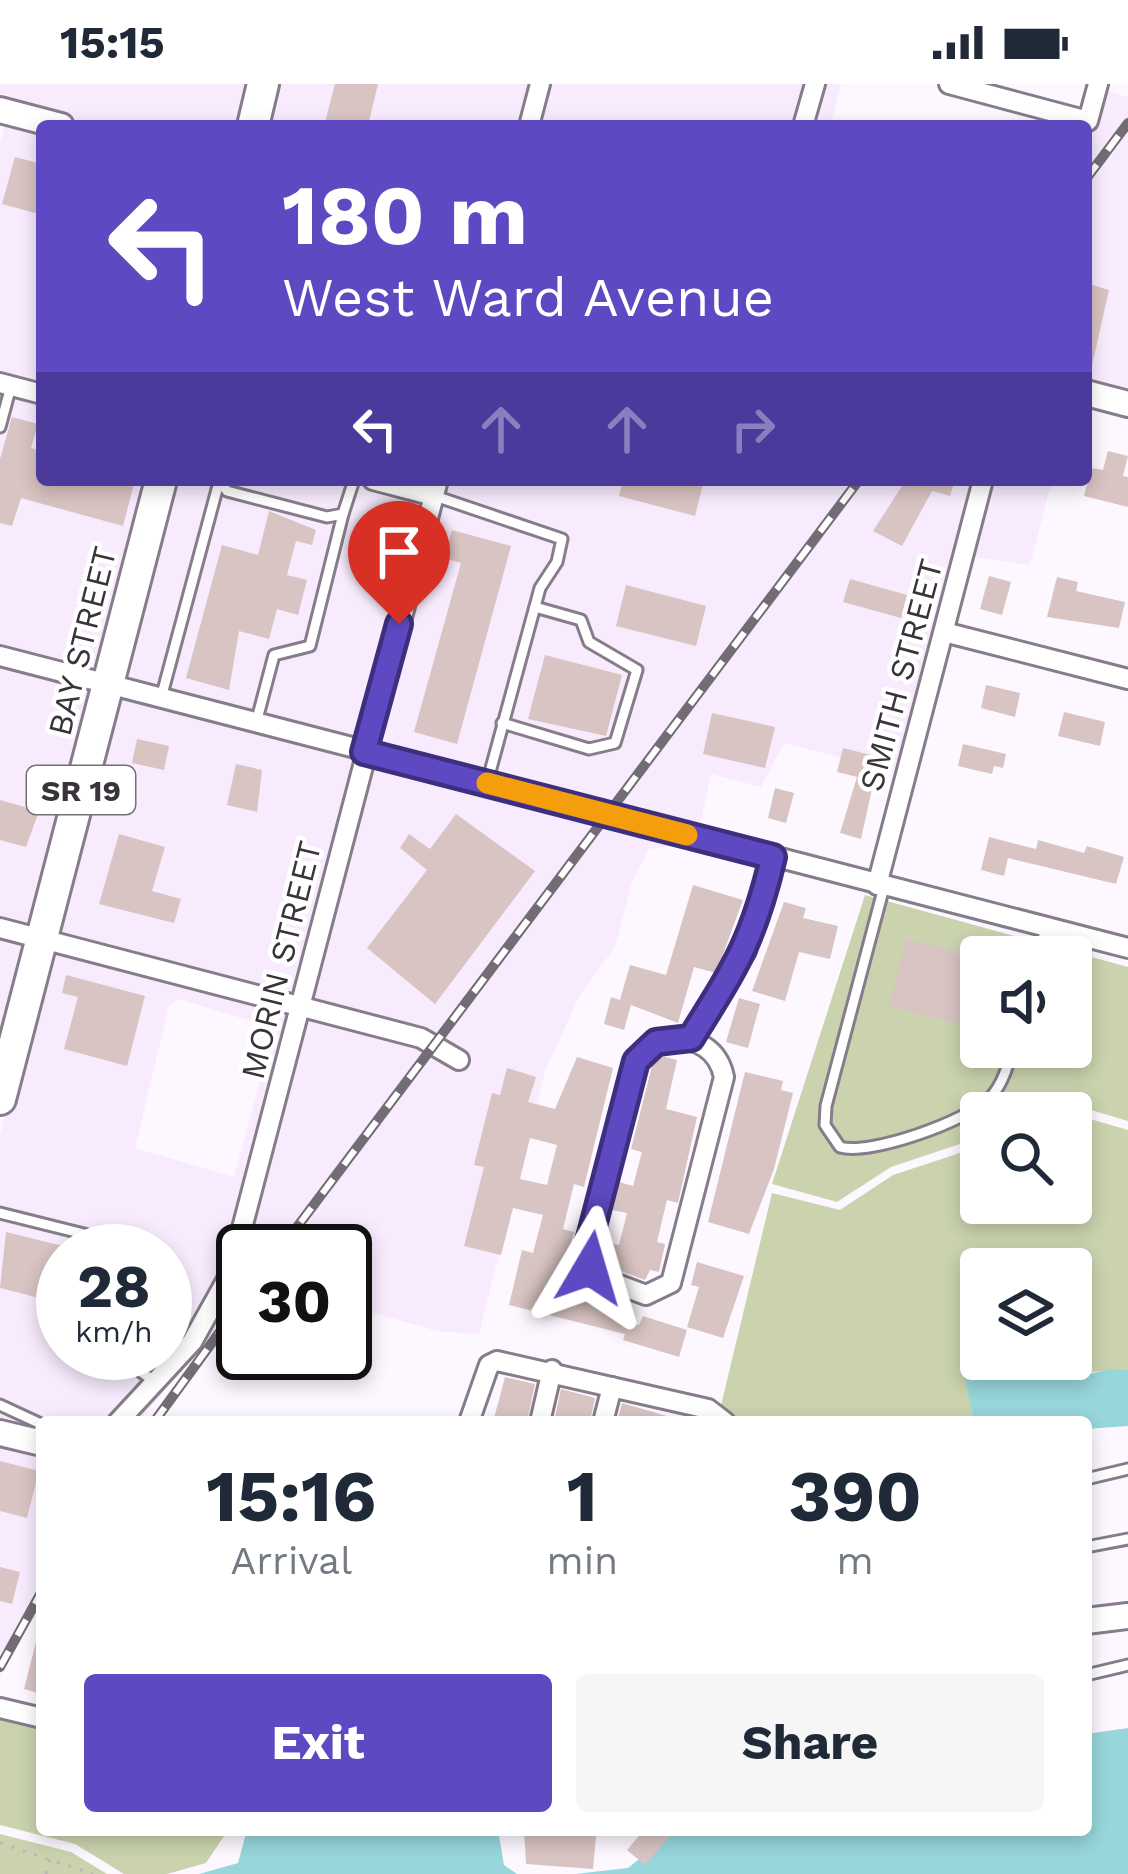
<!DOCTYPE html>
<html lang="en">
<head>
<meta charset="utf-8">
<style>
  body { margin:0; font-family:"Work Sans",sans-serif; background:#f6f6f7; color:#1f2937; height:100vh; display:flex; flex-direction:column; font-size:45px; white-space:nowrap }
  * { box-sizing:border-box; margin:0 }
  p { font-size:39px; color:#747a83 }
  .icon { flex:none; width:66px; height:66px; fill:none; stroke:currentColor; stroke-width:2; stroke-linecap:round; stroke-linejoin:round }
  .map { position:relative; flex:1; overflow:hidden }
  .side { position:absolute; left:36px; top:1332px; width:1056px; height:420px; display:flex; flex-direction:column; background:#fff; border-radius:12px; box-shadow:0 6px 18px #0003 }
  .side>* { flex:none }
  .hud { position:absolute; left:36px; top:36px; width:1056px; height:366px; border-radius:12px; box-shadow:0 6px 18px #0003; background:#5e49c2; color:#fff; overflow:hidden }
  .tools { position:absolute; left:960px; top:852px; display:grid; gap:24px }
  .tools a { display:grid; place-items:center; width:132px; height:132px; border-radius:12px; background:#fff; box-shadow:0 6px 18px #0003; font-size:60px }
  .speed { position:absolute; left:36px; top:1140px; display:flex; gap:24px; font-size:60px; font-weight:700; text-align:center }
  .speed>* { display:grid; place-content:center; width:156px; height:156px; border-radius:50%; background:#fff; box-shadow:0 6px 18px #0003; line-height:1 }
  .speed small { font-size:30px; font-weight:400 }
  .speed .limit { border:6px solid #111; border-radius:18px; background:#fff; color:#111 }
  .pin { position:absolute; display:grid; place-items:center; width:102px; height:102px; color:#fff; margin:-123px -51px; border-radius:50% 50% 50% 0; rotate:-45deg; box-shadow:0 0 12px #0007 }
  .pin .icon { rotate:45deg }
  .me { position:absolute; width:132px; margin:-66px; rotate:7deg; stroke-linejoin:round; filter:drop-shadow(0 0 9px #0008) }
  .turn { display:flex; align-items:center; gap:42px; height:252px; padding:0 48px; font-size:54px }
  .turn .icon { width:156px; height:156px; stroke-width:2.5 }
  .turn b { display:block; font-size:84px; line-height:102px }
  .lanes { display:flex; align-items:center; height:114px; padding:0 48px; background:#0003; justify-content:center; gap:60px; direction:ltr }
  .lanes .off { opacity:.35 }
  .eta { display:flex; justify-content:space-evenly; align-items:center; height:204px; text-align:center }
  .eta b { font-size:72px; font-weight:700; line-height:84px }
  .action { display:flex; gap:24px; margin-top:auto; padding:24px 48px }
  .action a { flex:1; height:138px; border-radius:12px; background:#5e49c2; color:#fff; font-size:48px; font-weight:700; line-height:138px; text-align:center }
  .action a+a { background:#f6f6f7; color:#1f2937 }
  .status { display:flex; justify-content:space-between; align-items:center; height:84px; padding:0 60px; background:#fff; direction:ltr }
  .status svg { height:33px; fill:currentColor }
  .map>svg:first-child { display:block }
  .built { fill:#f7ebfd; fill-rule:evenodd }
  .green { fill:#cad3ae; fill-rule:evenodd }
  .water { fill:#97d6db }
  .building { fill:#d8c4c2; fill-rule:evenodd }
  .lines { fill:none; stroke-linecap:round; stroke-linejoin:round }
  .service-casing { stroke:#867c8a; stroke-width:15 }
  .minor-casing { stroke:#867c8a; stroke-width:24 }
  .tertiary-casing { stroke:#867c8a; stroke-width:30 }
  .primary-casing { stroke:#867c8a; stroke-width:36 }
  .path { stroke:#bcb7be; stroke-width:3; stroke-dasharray:3 9; stroke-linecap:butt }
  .service { stroke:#fff; stroke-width:9 }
  .minor { stroke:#fff; stroke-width:18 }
  .tertiary { stroke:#fff; stroke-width:24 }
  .primary { stroke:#fff; stroke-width:30 }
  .rail-casing { stroke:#726d74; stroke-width:10 }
  .rail { stroke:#fff; stroke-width:6; stroke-dasharray:18; stroke-linecap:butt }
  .route-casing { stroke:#3d2f7e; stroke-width:30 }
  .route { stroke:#5e49c2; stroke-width:21 }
  .slow { stroke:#f59e0b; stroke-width:21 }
  .labels { text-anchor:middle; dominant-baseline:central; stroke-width:9; stroke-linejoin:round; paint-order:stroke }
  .shield { fill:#fff; stroke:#747175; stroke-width:3 }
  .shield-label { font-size:30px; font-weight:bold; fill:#39343a }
  .street-label { font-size:33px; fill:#39343a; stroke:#fff }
</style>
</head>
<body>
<div class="status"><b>15:15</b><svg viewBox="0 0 49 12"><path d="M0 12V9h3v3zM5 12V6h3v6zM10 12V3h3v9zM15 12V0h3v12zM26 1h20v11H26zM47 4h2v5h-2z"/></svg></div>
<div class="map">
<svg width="1128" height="1790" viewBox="0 0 1128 1790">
  <rect width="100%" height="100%" fill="#fdf8ff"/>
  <g class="built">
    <polygon points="0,0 254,0 243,42 101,42 0,15"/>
    <polygon points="273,0 841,0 830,42 262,42"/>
    <polygon points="1103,5 1128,13 1128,310 1086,299 1086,42"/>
    <polygon points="6,38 42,48 42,396 152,396 0,980 0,58"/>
    <path d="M170,396H1052L1030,481L961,471L899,689L784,659L761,703L711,690L696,759L649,765L632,798L615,863L580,911L545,987L479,1250L437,1247L345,1221V1167H243V1211L138,1338H42V1349L0,1339V1050ZM179,915L274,944L234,1093L135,1064L169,922ZM63,1167H165V1269H63Z"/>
    <polygon points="0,1360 42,1370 42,1511 0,1592"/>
  </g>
  <g class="green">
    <path d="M865,811L1128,883V1037L1091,1026L981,1029V1053L891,1083L837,1118L772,1100ZM981,873H1071V963H981Z"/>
    <path d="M1090,1035L1128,1046V1286L966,1294L974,1338H717L772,1109L840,1126L893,1091L981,1062V1119H1071V1039ZM981,1185H1071V1275H981Z"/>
    <polygon points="0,1632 42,1643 42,1746 228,1746 206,1779 167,1790 124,1790 75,1760 0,1741"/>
    <polygon points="0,1750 71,1768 107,1790 0,1790"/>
  </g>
  <g class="water">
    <polygon points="1112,1285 1128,1286 1128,1342 1086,1345 1086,1338 974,1338 965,1294 1079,1292"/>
    <polygon points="1128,1644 1128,1790 575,1790 628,1784 675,1746 1086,1746 1086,1650"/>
    <polygon points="247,1746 498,1746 504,1781 517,1790 199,1790 238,1779"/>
  </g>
  <g class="building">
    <polygon points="335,0 378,0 368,42 324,42"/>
    <polygon points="15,73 42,80 42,131 2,120"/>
    <polygon points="1086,199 1109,206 1091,286 1086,285"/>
    <polygon points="12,333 38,340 31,364 42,367 42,396 72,401 74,396 135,396 123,442 21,414 12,442 0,439 0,375"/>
    <polygon points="1108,367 1128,372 1123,392 1128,393 1128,423 1084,412 1091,384 1103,386"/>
    <polygon points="623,396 704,396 695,432 619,412"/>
    <polygon points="906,396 955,396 950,412 932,407 902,462 873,447"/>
    <polygon points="269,427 316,446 312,461 296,457 287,491 307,496 298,531 277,525 269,555 239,547 229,606 186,594 222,461 258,471"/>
    <polygon points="452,446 511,462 457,660 414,648 461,479 444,474"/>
    <polygon points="989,492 1011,498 1002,531 980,525"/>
    <polygon points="1057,493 1078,498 1076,507 1125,518 1119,544 1047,533"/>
    <polygon points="850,495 907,511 901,534 843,518"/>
    <polygon points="626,501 706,522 696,562 616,542"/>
    <polygon points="545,571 622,591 606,652 528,635"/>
    <polygon points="986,601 1020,609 1015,633 981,624"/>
    <polygon points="1064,628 1105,638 1100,662 1058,652"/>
    <polygon points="712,629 775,643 765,684 703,670"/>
    <polygon points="137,655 169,662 164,686 132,679"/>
    <polygon points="963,660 1006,670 1003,684 994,682 992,690 958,682"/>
    <polygon points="843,664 879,673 861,755 840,749 857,693 837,688"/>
    <polygon points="236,680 262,686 257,728 227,721"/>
    <polygon points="775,704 794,709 786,739 768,734"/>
    <polygon points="0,716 39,727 26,763 0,756"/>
    <polygon points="456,730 535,787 435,920 367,864 427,786 400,764 409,750 430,765"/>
    <polygon points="119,750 165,763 152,807 181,815 174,839 99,820"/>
    <polygon points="989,753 1036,765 1038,756 1084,769 1087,762 1124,773 1116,800 1008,774 1004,792 981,786"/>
    <polygon points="693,801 743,816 716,889 694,883 678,939 631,921 624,946 604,940 611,913 620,916 630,881 666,891"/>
    <polygon points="784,818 806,824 803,834 838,842 830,875 799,868 785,917 752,907"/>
    <polygon points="906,855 981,874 969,943 889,922"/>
    <polygon points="66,891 145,912 127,982 64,965 78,913 62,909"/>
    <polygon points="739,914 760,920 748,964 726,958"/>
    <polygon points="662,972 677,976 666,1025 697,1033 678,1119 667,1116 657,1158 665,1160 659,1188 650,1186 645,1196 605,1181 602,1169 605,1158 619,1161 627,1129 612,1126 619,1098 633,1102 642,1068 631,1065 653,978"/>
    <path d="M577,973L613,984L584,1103L574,1100L563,1145L574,1148L555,1213L611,1219L608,1231L639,1241L643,1232L687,1246L679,1273L623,1256L625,1250L509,1221L522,1166L533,1169L543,1131L513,1124L501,1171L464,1162L484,1083L474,1081L492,1009L500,1011L507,984L536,993L528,1018L555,1025ZM530,1054L557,1061L547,1101L520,1095Z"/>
    <polygon points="745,988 783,997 781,1006 793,1009 774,1085 749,1150 708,1138"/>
    <polygon points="6,1148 63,1162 63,1220 0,1204"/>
    <polygon points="697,1178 744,1192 723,1254 687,1243 699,1203 691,1201"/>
    <polygon points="505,1293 535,1300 527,1338 493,1338"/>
    <polygon points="561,1305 595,1314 590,1338 554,1338"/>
    <polygon points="622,1319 674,1334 674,1338 617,1338"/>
    <polygon points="0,1377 39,1387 27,1434 0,1427"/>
    <polygon points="0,1483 20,1488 12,1520 0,1517"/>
    <polygon points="37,1554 42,1555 42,1610 24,1605"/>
    <polygon points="524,1746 596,1752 593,1785 526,1780"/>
    <polygon points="644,1746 675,1746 645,1781 627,1766"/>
  </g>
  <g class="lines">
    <g class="service-casing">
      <g id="service">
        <polyline points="0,343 11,302"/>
        <polyline points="220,397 227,407 327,433 343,430 354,396"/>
        <polyline points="435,412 562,455 557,478 540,504 487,699"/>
        <polyline points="161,614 219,398"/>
        <polyline points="256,639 274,571 310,562 343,430"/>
        <polyline points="502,639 589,665 615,659 637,586 589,558 581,536 535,523"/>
        <path d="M884,803L826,1022L825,1041L840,1063C870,1072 967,1037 990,1014C1003,1000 1008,981 1013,963"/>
        <polyline points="1038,873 1046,844"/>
        <polyline points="0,1129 88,1151 97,1160 96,1167"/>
        <polyline points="114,1269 157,1299"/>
        <polyline points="0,1321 41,1340 38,1353"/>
        <polyline points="1086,1395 1128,1385"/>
        <polyline points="1086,1463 1128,1455"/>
        <polyline points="1086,1591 1128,1581"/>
      </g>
    </g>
    <g class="minor-casing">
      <g id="minor">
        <polyline points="949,0 1088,37 1098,0"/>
        <polyline points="529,42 540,0"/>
        <polyline points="803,42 815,0"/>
        <polyline points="0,299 42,310"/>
        <polyline points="373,396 434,412"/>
        <polyline points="944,548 1128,595"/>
        <polyline points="0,572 1128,864"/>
        <polyline points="877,801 983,396"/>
        <polyline points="0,844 421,954 459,976"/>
        <path d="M669,954C696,954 718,964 724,993L671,1199L646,1211L593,1191L587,1165L633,986L644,966Z"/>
        <polyline points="691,954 746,867 773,773"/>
        <polyline points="118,1338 192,1258 230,1190 438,396"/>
        <polyline points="469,1338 489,1281 497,1277 708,1325 725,1338"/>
        <polyline points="540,1338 552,1286"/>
        <polyline points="603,1338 612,1303"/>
        <polyline points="0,1624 42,1634"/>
      </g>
    </g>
    <g class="tertiary-casing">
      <g id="tertiary">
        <polyline points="0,26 61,42"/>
        <polyline points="1086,309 1128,320"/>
        <polyline points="0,1349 42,1359"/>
        <polyline points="1086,1537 1128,1532"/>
      </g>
    </g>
    <g class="primary-casing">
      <g id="primary">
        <polyline points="253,42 263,0"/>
        <polyline points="0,1015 161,396"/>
      </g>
    </g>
    <g class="path">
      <polyline points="0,1759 93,1790"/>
      <polyline points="46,1790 50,1774"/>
    </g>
    <use href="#service" class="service"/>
    <use href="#minor" class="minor"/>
    <use href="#tertiary" class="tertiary"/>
    <use href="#primary" class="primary"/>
    <g class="rail-casing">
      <g id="rail">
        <polyline points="1086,95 1128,39"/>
        <polyline points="279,1167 859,396"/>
        <polyline points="154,1338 243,1216"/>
        <polyline points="0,1583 42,1507"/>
      </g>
    </g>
    <use href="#rail" class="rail"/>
  </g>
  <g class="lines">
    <g class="route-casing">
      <path id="route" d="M399,540L364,668L773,773C753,857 736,882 691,954L656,958L636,977L587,1165L590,1184"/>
    </g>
    <use href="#route" class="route"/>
    <polyline class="slow" points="487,699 687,751"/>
  </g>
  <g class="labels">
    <rect class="shield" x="27" y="682" width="108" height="48" rx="9"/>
    <g class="shield-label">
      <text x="81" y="706">SR 19</text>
    </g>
    <g class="street-label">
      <text transform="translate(82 557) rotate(-76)">BAY STREET</text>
      <text transform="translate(901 591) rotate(-75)">SMITH STREET</text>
      <text transform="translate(281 876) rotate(-76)">MORIN STREET</text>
    </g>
  </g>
</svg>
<div class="tools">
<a><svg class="icon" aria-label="sound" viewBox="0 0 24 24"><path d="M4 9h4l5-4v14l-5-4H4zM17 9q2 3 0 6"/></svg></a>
<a><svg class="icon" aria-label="search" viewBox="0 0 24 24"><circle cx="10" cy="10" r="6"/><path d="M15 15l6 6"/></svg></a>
<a><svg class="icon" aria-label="layers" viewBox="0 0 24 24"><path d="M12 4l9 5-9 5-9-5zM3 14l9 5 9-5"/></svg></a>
</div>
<div class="speed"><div>28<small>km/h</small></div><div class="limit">30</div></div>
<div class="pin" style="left:399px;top:540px;background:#d93025"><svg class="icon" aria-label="arrive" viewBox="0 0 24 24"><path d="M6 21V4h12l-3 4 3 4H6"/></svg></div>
<svg class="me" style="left:590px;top:1184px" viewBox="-20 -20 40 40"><path d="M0-17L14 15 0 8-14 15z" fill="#5e49c2" stroke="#fff" stroke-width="4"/></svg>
<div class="hud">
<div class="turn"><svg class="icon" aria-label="left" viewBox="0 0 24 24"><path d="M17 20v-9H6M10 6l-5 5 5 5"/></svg><div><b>180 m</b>West Ward Avenue</div></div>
<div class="lanes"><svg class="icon" aria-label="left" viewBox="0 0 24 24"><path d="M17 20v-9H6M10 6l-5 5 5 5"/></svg><svg class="icon off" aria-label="ahead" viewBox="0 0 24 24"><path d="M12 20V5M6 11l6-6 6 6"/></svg><svg class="icon off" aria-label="ahead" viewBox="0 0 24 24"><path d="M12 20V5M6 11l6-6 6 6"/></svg><svg class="icon off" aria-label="right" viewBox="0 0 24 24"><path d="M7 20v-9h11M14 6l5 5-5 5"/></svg></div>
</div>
<section class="side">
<div class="eta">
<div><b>15:16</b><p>Arrival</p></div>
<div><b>1</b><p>min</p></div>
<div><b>390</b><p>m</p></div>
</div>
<div class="action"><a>Exit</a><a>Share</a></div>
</section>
</div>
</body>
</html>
